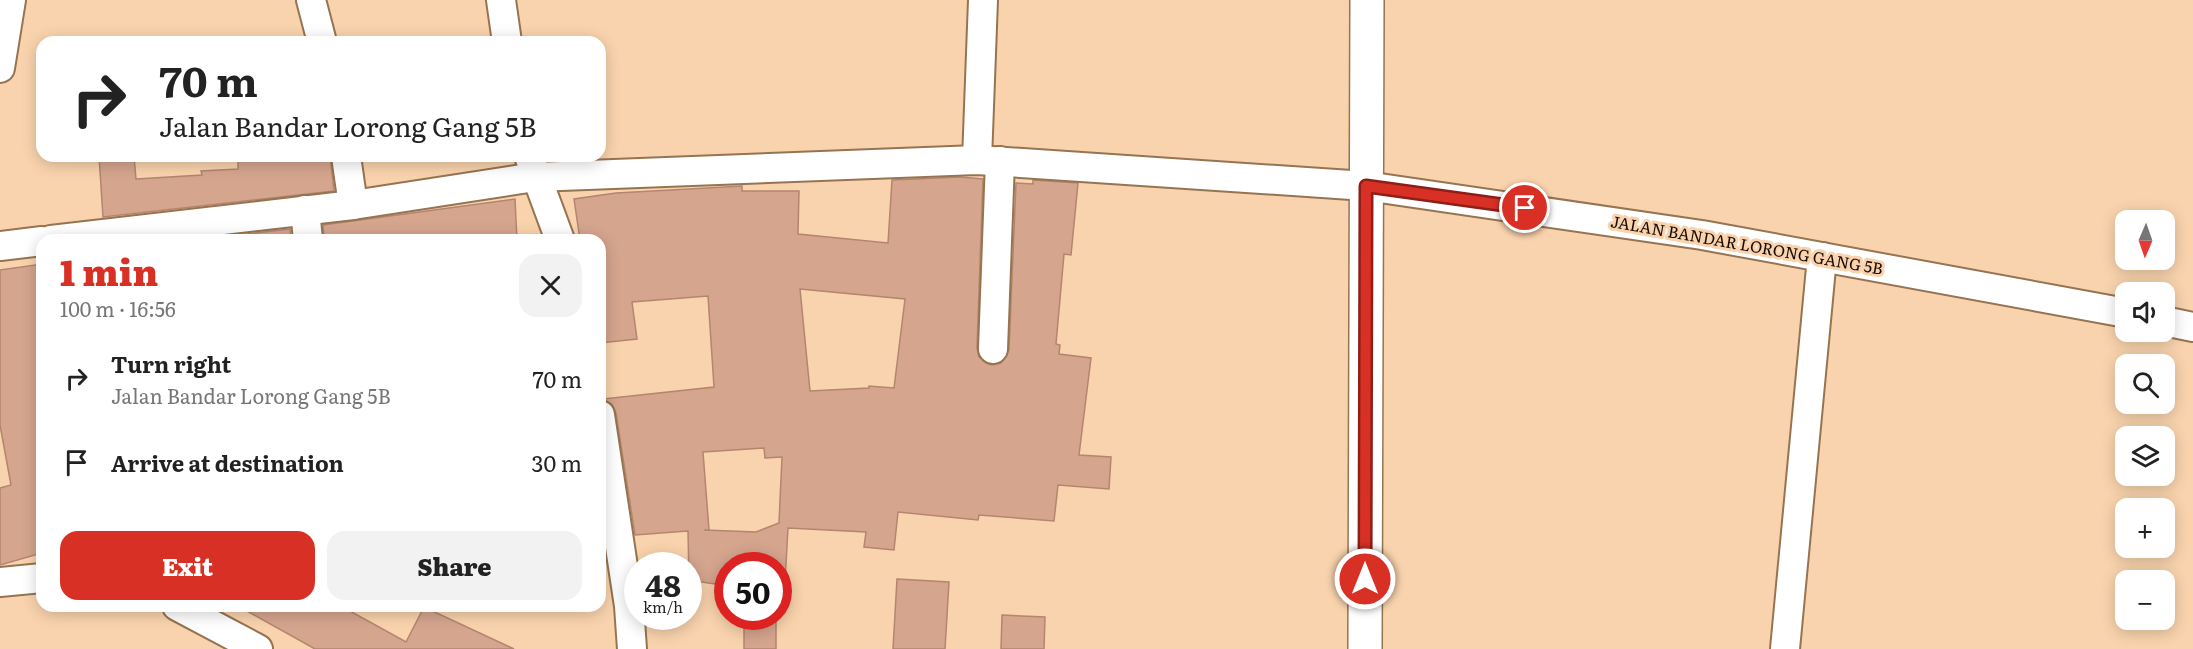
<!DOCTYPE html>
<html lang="en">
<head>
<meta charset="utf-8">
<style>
  body { margin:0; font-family:Literata,serif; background:#f2f2f2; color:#222; height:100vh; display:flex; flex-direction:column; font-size:22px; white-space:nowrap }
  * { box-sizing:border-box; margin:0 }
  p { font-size:20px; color:#767676 }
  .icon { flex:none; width:33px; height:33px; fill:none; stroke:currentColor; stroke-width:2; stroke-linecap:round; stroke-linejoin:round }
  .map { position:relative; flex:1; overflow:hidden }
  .drawer { position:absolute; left:36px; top:234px; width:570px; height:378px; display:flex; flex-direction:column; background:#fff; border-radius:18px; box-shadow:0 3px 15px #0003 }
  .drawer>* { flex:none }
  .top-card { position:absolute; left:36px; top:36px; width:570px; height:126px; border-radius:18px; box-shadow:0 3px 15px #0003; background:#fff; color:#222; overflow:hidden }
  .needle { width:39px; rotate:182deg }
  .fabs { position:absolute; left:2115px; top:210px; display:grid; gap:12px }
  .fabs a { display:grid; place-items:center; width:60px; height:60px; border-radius:12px; background:#fff; box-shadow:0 3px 15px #0003; font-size:30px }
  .speed { position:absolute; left:624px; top:552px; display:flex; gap:12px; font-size:30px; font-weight:700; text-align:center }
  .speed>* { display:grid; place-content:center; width:78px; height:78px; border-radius:50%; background:#fff; box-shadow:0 3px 15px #0003; line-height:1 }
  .speed small { font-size:15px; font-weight:400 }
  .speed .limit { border:9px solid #d22; background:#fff; color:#111 }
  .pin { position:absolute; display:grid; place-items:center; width:51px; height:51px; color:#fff; margin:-26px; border:3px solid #fff; border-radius:50%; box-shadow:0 2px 6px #0007 }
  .me { position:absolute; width:66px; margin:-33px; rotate:0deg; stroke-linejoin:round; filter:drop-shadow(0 0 4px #0008) }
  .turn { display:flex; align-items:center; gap:21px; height:126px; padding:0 24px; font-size:27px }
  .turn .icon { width:78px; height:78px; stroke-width:2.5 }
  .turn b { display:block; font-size:42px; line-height:51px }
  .round { display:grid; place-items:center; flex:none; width:63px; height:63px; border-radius:18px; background:#f2f2f2 }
  .summary { display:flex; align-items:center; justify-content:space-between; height:102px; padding:0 24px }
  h1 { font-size:36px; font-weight:800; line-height:45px; color:#d93025 }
  .action { display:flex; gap:12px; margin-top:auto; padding:12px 24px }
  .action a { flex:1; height:69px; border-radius:18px; background:#d93025; color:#fff; font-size:24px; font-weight:800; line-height:69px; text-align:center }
  .action a+a { background:#f2f2f2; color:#222 }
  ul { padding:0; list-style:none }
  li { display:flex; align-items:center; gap:18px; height:84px; padding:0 24px }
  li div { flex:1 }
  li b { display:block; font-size:22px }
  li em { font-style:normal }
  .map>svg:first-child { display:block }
  .building { fill:#d5a58e; stroke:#b4856f; stroke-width:1.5; fill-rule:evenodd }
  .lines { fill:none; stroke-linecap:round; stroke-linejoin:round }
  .street-casing { stroke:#967451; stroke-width:32 }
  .secondary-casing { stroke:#967451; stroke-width:36 }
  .street { stroke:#fff; stroke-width:28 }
  .secondary { stroke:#fff; stroke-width:33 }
  .route-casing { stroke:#8d1f18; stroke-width:15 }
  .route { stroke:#d93025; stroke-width:10 }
  .labels { text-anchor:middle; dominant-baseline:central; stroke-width:6; stroke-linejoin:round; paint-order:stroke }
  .street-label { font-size:16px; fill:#180b01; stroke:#f9d3ad }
</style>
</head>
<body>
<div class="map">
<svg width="2193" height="649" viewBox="0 0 2193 649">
  <rect width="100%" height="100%" fill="#f9d3ad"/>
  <g class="building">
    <polygon points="99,156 134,156 136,179 202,175 201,171 238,169 238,156 330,156 334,191 103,217"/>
    <path d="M960,177L983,179L977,348L979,357L992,365L1001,363L1009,350L1016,183L1033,184V180L1078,183L1071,255L1064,254L1056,344L1060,345L1059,354L1091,358L1079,455L1111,457L1109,489L1058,485L1054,521L979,515L978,520L898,512L894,550L864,547L866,532L788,528L785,582H778V566H728V586L689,580L688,531L635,535L616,413L612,404L603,399L714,387L708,296L632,302L637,339L600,343V240H580L574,199L616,193L742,186V191H799L798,234L888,243L892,180ZM800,289L905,299L894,388L869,386V388L810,391ZM764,448L765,458L782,457L779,523L756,532L704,530H709L703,452Z"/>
    <polygon points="515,199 517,240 324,240 323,225"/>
    <polygon points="290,229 291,240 194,240"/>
    <polygon points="42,264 42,553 0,565 0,488 11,485 0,425 0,270"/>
    <polygon points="897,579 949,582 945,649 893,649"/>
    <polygon points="238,606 341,606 406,642 424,607 514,649 315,649"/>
    <polygon points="1002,615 1045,617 1044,649 1001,649"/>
    <rect x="744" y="616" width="32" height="33"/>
  </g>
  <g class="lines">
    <g class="street-casing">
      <g id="street">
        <polyline points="311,0 322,42"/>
        <polyline points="501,0 507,42"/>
        <polyline points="0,68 11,0"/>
        <polyline points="346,156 353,205"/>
        <polyline points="529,156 560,240"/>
        <polyline points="977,160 983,0"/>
        <polyline points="305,210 308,240"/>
        <polyline points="51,240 353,205 535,177 977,160 1366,186 1702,235 2126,313"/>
        <polyline points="0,246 42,241"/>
        <polyline points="2164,321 2193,327"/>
        <polyline points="993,349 1000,161"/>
        <polyline points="600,415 629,606 632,649"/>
        <polyline points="0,582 42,578"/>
        <polyline points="177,606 258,649"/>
        <polyline points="1785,649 1822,257"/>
      </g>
    </g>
    <g class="secondary-casing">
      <polyline id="secondary" points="1365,649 1367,0"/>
    </g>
    <use href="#street" class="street"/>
    <use href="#secondary" class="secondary"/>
  </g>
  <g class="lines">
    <g class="route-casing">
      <polyline id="route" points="1365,579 1366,186 1525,208"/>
    </g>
    <use href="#route" class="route"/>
  </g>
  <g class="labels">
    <g class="street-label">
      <text transform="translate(1747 244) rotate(10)">JALAN BANDAR LORONG GANG 5B</text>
    </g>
  </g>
</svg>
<div class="fabs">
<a><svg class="needle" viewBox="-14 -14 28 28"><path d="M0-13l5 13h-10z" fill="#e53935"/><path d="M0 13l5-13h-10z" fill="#767676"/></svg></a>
<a><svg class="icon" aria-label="sound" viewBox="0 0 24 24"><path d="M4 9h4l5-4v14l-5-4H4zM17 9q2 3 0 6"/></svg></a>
<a><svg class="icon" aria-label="search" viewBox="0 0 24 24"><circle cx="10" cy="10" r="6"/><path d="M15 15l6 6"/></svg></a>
<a><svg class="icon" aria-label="layers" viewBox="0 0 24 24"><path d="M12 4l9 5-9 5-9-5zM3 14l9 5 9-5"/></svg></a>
<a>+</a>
<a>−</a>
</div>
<div class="speed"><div>48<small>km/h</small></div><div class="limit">50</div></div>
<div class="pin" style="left:1525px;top:208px;background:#d93025"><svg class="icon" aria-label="arrive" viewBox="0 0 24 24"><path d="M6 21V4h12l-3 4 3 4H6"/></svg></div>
<svg class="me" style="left:1365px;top:579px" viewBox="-20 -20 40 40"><circle r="17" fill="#d93025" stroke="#fff" stroke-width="3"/><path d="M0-11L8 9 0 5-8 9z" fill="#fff"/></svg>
<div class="top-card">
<div class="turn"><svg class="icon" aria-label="right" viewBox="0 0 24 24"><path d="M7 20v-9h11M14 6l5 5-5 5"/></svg><div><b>70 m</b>Jalan Bandar Lorong Gang 5B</div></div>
</div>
<section class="drawer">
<div class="summary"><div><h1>1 min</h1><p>100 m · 16:56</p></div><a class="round"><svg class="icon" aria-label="close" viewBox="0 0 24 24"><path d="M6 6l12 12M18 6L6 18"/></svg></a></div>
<ul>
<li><svg class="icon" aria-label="right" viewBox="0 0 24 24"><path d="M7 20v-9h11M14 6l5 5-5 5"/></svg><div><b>Turn right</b><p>Jalan Bandar Lorong Gang 5B</p></div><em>70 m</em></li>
<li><svg class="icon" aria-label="arrive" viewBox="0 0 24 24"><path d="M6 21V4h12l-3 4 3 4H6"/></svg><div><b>Arrive at destination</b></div><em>30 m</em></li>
</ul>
<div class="action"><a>Exit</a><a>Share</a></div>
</section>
</div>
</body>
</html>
